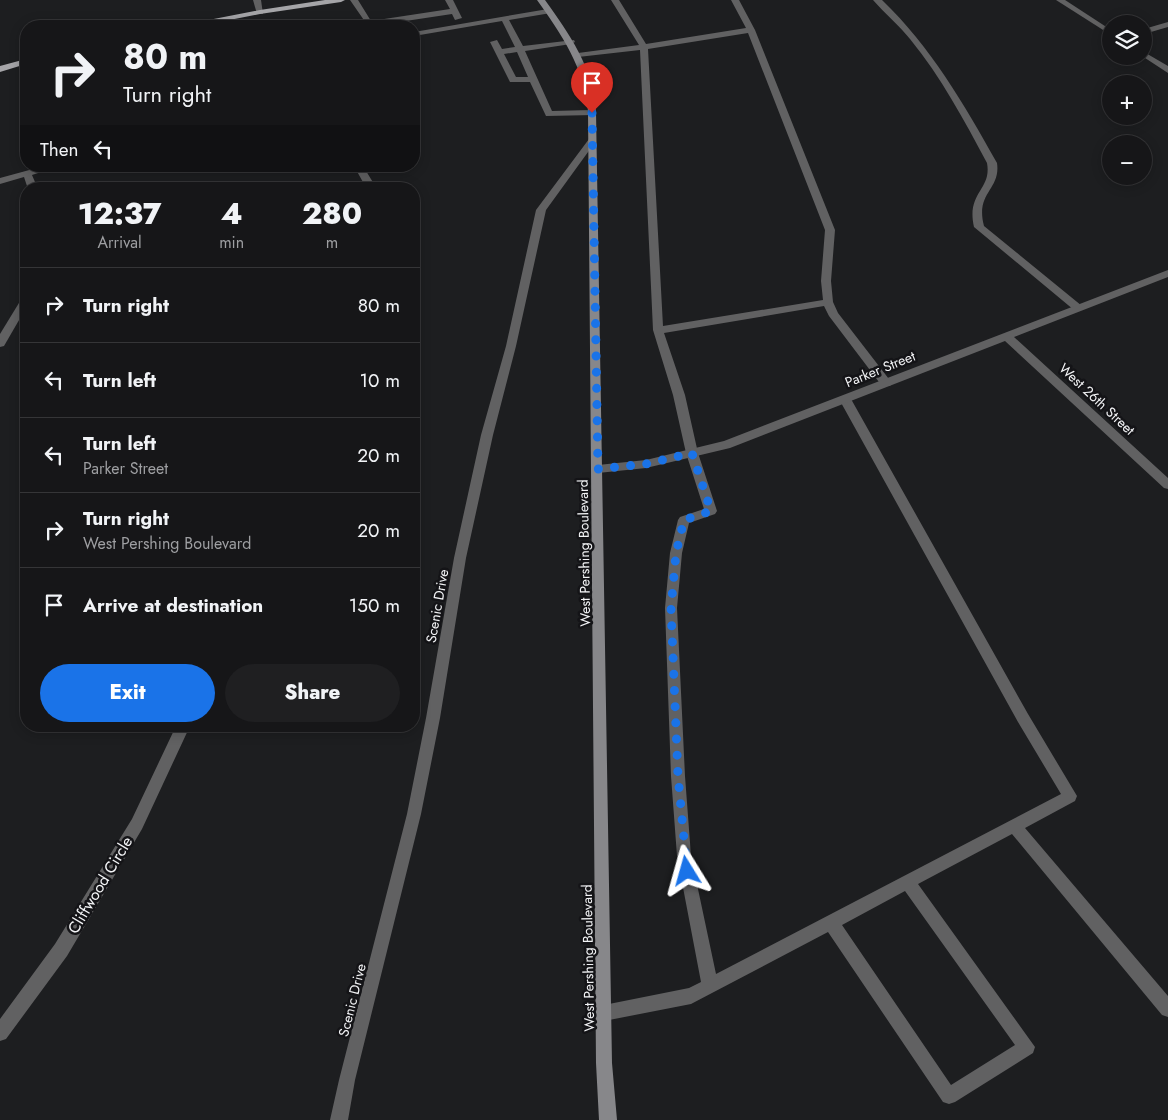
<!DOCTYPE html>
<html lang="en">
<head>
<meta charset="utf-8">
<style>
  body { margin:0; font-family:Jost,sans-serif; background:#1f1f21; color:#f1f3f6; height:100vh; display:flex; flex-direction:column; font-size:19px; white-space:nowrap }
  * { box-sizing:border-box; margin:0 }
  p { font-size:16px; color:#9e9fa2 }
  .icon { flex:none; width:28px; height:28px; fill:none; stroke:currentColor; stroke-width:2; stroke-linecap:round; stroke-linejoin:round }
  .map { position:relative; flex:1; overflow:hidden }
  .sheet { position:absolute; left:20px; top:182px; width:400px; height:550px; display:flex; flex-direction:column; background:#161618; border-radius:20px; box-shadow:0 2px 12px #0003,0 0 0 1px #353537 }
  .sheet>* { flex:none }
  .hud { position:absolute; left:20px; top:20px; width:400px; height:152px; border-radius:20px; box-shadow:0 2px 12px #0003,0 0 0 1px #353537; background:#161618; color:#f1f3f6; overflow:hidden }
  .tools { position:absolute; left:1102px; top:15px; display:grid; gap:10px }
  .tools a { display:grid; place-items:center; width:50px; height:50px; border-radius:50%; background:#161618; box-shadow:0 2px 12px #0003,0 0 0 1px #353537; font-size:25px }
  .pin { position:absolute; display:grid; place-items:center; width:42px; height:42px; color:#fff; margin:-51px -21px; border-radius:50% 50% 50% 0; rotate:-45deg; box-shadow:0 0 5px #0007 }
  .pin .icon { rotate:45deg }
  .me { position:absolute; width:55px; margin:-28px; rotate:352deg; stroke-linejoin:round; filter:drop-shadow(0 0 4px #0008) }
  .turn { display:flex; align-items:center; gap:18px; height:105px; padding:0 20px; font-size:22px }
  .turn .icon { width:65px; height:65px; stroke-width:2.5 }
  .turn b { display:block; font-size:35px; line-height:42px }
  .then { display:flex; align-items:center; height:48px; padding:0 20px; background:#0003; gap:10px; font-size:19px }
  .eta { display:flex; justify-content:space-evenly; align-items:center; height:85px; text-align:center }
  .eta b { font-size:30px; font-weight:800; line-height:35px }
  .primary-button { display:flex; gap:10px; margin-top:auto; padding:10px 20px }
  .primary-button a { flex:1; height:58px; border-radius:30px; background:#1a73e8; color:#fff; font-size:20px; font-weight:800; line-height:58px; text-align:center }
  .primary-button a+a { background:#1f1f21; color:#f1f3f6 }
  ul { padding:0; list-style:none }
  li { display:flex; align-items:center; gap:15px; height:75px; padding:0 20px; border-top:1px solid #353537 }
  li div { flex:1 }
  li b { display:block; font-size:19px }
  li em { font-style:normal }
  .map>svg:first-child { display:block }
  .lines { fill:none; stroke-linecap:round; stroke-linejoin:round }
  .lane { fill:#616162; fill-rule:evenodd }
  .street { fill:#616162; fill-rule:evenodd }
  .secondary { fill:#87878a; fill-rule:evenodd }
  .primary { fill:#a5a5a8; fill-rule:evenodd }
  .route { stroke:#1a73e8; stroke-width:9; stroke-dasharray:0 16.2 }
  .labels { text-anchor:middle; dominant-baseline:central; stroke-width:5; stroke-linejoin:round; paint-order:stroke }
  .street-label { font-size:14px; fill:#f3f4f6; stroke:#141417 }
  .near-street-label { font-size:16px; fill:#f3f4f6; stroke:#141417 }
</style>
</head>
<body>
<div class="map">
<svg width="1168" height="1120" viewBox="0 0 1168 1120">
  <rect width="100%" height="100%" fill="#1d1e20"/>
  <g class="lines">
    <g class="lane">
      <polygon points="253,0 261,0 263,14 257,14"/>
      <polygon points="350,0 358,0 371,21 450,9 445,0 453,0 462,18 455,20 452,14 379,25 380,26 368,26"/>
      <path d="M611,0H619L646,44L746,28L731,0H739L755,30L835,230L831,281L833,302L838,313L892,383L890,386H882L829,316L824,306L664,333L685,395L698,453L717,511L715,514L689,523L682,553L677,608L685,776L691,856L716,974L1061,794L1018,722L839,399L845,395L851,399L1028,714L1077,796L1075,801L1025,828L1168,996V1017L1162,1015L1012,834L918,884L1035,1047L1033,1053L955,1102L949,1104L943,1102L828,932L691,1004L604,1021L598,1019L596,1013L598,1007L604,1005L689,988L701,982L677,856L671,776L665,608L670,553L678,520L680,517L704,509L686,453L673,395L653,330L640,50L578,57L574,55L578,53L639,45ZM748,33L825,230L821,281L823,300L663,326L648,49ZM905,891L1015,1045L951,1085L842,925Z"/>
      <path d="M873,0H882C931,47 964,104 997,163C1001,190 975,192 984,226L1082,306L1083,308L1082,310H1074L974,227C966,192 992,190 987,163C964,120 941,77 910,39C899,25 885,14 873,0Z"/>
      <path d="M548,9L552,11L551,13L509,20L523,46L574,40L575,42L571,44L525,51L552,111L591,110L595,113L594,115L546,116L530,82H510L490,42L497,40L502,49L515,47L502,21L414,36V32ZM517,52L528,77H516L504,54Z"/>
    </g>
    <g class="street">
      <polygon points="1056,0 1065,0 1111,30 1111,35"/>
      <polygon points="1168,22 1168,27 1144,34 1144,29"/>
      <polygon points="1144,52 1168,66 1168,73 1142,56 1144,56"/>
      <polygon points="592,138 596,141 546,210 516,346 493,435 466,558 440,718 421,814 355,1080 348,1120 330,1120 339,1080 407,814 426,718 454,558 481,435 506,346 536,210 589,139"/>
      <polygon points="44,166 59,166 32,175 38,189 28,189 24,177 0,184 0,178"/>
      <polygon points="354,166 363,166 374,184 374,189 364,189 364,184"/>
      <polygon points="1168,270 1168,277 1014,337 1168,478 1168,489 1164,488 1005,341 730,448 646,468 598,473 592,469 598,465 646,460 724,441"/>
      <polygon points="26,297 26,308 4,346 0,347 0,334 22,298"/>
      <polygon points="176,726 190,726 142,829 67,956 6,1039 0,1041 0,1019 55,944 132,819"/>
    </g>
    <path class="secondary" d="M537,0H545C570,35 593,67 596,111L612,1063L617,1120H599L596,1063L588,111C584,67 562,35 537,0Z"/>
    <g class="primary">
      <polygon points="325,0 345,0 341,2 260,14 199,26 184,26 188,24 260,10"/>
      <polygon points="26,59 26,64 0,72 0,66"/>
    </g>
  </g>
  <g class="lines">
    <polyline class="route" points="592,113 598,469 646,464 692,453 711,511 684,520 676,553 671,608 678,776 687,871"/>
  </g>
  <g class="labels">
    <g class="street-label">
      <text transform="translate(880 369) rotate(-22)">Parker Street</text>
      <text transform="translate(1097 399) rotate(43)">West 26th Street</text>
      <text transform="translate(584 553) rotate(-91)">West Pershing Boulevard</text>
      <text transform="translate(437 606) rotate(-80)">Scenic Drive</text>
      <text transform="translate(588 958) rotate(-91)">West Pershing Boulevard</text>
      <text transform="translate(352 1000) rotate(-76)">Scenic Drive</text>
    </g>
    <g class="near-street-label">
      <text transform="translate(100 885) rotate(-59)">Cliffwood Circle</text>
    </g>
  </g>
</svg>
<div class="tools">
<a><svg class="icon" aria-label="layers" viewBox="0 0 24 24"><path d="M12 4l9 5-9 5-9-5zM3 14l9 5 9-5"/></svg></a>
<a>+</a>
<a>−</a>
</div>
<div class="pin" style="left:592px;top:113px;background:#d93025"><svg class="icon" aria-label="arrive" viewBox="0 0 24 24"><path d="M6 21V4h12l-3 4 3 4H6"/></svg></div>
<svg class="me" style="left:687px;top:871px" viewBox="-20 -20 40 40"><path d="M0-17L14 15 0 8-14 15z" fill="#1a73e8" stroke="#fff" stroke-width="4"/></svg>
<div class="hud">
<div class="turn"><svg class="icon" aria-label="right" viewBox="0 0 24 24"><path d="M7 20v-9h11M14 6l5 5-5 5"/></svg><div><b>80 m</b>Turn right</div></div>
<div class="then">Then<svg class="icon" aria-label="left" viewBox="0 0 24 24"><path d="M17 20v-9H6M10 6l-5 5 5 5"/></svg></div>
</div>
<section class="sheet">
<div class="eta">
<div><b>12:37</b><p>Arrival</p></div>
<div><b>4</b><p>min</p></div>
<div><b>280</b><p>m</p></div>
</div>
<ul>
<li><svg class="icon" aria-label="right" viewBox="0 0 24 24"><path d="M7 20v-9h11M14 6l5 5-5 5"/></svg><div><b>Turn right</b></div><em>80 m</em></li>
<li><svg class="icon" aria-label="left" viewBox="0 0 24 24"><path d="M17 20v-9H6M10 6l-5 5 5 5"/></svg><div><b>Turn left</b></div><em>10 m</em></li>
<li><svg class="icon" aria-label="left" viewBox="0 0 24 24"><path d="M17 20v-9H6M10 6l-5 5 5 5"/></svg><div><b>Turn left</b><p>Parker Street</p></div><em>20 m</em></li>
<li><svg class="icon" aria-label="right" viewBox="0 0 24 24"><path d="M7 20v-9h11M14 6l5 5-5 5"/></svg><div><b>Turn right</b><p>West Pershing Boulevard</p></div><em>20 m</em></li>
<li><svg class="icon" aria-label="arrive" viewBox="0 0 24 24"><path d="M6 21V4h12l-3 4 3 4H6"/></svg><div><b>Arrive at destination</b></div><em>150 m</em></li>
</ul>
<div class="primary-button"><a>Exit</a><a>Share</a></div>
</section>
</div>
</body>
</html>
